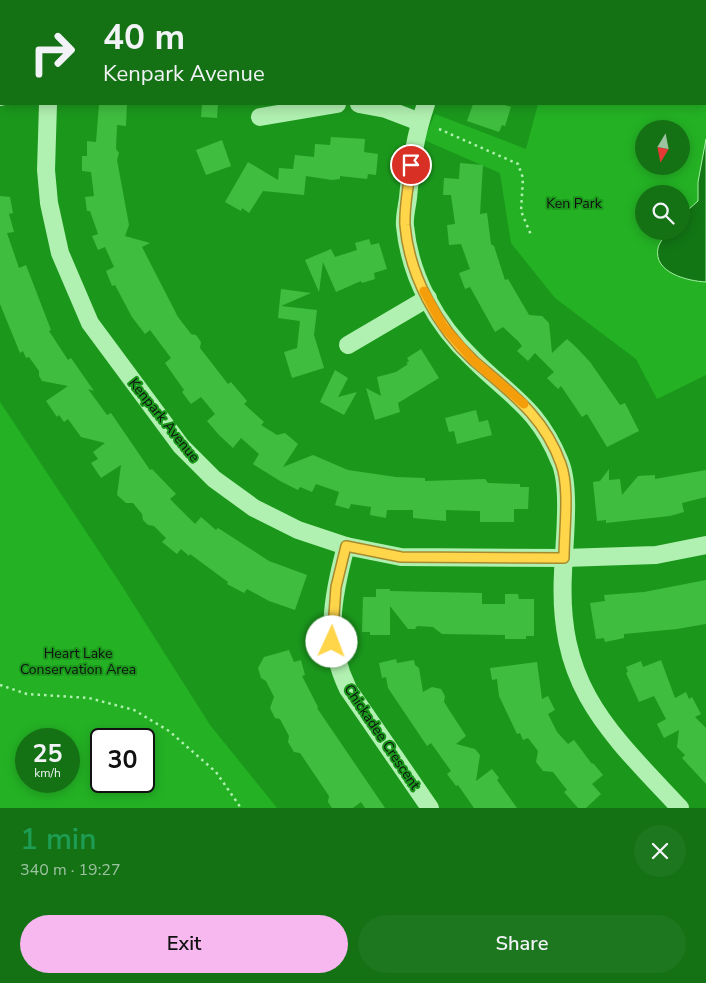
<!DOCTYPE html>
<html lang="en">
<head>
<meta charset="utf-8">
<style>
  body { margin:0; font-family:"Nunito Sans",sans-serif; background:#1d771e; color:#f1f3f6; height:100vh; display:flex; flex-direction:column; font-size:19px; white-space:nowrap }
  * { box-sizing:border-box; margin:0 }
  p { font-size:16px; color:#9dc2a0 }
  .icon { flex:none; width:28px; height:28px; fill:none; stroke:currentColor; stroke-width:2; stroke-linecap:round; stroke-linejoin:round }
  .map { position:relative; height:808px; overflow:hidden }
  .details { display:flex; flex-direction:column; background:#147215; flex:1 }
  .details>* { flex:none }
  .guide { position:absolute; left:0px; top:0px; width:706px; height:105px; box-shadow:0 2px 12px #0003; background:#147215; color:#f1f3f6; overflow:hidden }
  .needle { width:32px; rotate:190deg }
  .tools { position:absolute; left:635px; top:120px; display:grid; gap:10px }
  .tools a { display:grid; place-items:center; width:55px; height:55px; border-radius:50%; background:#147215; box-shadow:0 2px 12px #0003; font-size:25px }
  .speed { position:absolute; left:15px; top:728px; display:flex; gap:10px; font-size:25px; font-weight:700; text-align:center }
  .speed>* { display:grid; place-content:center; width:65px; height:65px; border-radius:50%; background:#147215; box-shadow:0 2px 12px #0003; line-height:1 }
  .speed small { font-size:12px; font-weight:400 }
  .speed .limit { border:2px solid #111; border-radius:8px; background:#fff; color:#111 }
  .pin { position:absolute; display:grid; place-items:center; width:42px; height:42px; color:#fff; margin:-21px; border:2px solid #fff; border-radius:50%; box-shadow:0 1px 5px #0007 }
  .me { position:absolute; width:55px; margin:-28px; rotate:2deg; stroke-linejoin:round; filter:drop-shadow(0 0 4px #0008) }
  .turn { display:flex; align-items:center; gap:18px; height:105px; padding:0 20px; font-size:22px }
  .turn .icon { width:65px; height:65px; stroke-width:2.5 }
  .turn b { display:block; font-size:35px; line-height:42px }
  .round { display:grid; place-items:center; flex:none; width:52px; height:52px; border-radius:26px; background:#1d771e }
  .summary { display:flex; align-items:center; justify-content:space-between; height:85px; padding:0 20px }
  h1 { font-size:30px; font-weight:600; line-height:38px; color:#1e9e55 }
  .primary-button { display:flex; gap:10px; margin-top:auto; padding:10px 20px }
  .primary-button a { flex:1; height:58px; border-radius:30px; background:#f7b8f0; color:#111; font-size:20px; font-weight:600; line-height:58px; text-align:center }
  .primary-button a+a { background:#1d771e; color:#f1f3f6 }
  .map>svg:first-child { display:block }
  .green { fill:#24b224; fill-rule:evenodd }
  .water { fill:#127614; stroke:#a4f2a3 }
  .building { fill:#3fbd3f }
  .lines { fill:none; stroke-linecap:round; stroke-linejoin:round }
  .path { stroke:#b0f0b0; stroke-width:2.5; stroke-dasharray:2.5 4; stroke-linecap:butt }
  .minor { stroke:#b0f0b0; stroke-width:18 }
  .route-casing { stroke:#a68a30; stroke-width:12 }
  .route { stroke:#ffd54a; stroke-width:9 }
  .slow { stroke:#f59e0b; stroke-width:9 }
  .labels { text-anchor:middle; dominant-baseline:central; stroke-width:4; stroke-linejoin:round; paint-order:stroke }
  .park-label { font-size:14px; fill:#111; stroke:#1b981c }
  .street-label { font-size:14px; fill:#111; stroke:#1b981c }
</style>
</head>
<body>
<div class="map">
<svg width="706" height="808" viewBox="0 0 706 808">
  <rect width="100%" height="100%" fill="#1b981c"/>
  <g class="green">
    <path d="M537,0H706V375L657,399L636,359L555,298L511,243L500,173L424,140L435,114L526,149L538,104H705V1ZM644,129H681V166H644ZM644,194H681V231H644Z"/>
    <path d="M0,402L120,583L210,725L277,808H0ZM26,739H69V781H26ZM101,739H144V781H101Z"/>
  </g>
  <path class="water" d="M706,139V282C688,281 653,273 658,248C659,243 665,236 668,231H681V216L698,201V182Z"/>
  <g class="building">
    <polygon points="99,104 127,104 126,126 117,125 116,149 119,153 117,160 129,225 125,236 150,243 142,247 178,317 191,334 196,335 201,342 200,348 228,384 231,382 247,401 244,404 264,422 261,425 277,435 285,433 298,444 283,467 313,455 348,470 396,477 425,478 425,481 485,479 488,483 520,484 520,487 529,487 528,509 514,509 514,522 480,522 480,511 446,510 446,521 413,518 413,510 387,510 386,518 370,515 371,507 351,504 349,509 335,505 339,492 316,484 312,492 300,487 298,490 280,481 253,464 259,454 241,438 233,448 219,435 207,421 215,414 201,397 191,404 182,392 184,390 165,363 171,358 150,330 145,334 132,317 115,285 112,286 106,271 114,267 105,247 98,250 92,236 98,234 90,211 87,211 85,197 94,196 91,172 82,171 82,156 87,156 87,141 96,142"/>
    <polygon points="202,104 218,104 217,118 201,117"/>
    <polygon points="473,104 501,104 511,107 505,126 502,125 499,132 467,121"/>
    <polygon points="331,137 365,139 364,152 378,154 376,175 368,174 367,179 340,176 340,179 332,180 306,176 304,195 263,191 249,213 242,208 241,211 225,202 248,162 278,180 279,168 293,169 295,155 314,157 315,144 330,145"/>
    <polygon points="222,140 231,166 206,175 196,150"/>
    <polygon points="460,163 483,165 480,214 487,213 491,244 494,246 505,280 508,279 529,315 542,316 549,323 552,353 567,339 577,348 590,362 620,405 625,403 639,431 607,447 587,414 582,417 561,386 558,389 547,378 554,372 535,353 528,361 517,351 522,346 518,341 503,327 495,332 470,287 465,289 459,273 470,269 461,244 449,245 447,225 455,224 451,195 443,195 444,178 459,179"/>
    <polygon points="0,196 10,197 13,213 9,214 14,232 7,233 19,268 26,265 51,330 49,331 68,360 71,358 94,391 88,389 107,415 111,413 150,470 152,469 176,494 170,499 195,524 201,517 216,530 218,528 269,561 307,575 295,610 269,601 247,589 244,593 227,584 228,582 190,554 189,556 181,549 177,554 162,542 166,538 154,526 148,525 143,520 142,514 133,503 126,503 117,495 121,465 101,478 91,463 98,459 93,452 105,443 81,437 68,419 64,422 59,415 57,417 46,401 68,386 42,381 39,376 39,371 29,357 26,358 23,351 20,353 0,304"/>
    <polygon points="369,239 371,245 379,243 387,269 374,273 375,279 362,283 361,281 336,292 323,262 319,292 305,260 331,249 335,257 357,250 355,243"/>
    <polygon points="281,289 311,293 281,306 317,310 314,335 324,368 292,378 284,352 297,348 300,321 278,318"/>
    <polygon points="421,349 439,378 398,403 400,412 375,420 366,388 381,396 377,377 396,372 408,364 406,363 409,361 407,358"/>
    <polygon points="335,370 348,378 338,397 357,392 344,415 320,402"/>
    <polygon points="476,410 479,422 488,420 492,435 457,444 454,431 449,432 445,418"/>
    <polygon points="609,469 609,480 620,479 622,495 638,476 655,475 655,479 706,470 706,497 682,503 684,512 670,516 606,523 606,520 597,521 593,482 600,481"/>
    <polygon points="706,580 706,624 677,629 624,634 624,638 605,642 604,638 596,639 590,603 605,601 604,595 644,592"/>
    <polygon points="376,589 390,589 390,591 482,593 482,604 505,604 505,594 518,594 519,599 534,599 534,636 526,636 526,639 505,639 505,635 442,634 433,627 417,626 415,629 408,629 390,606 390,635 370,635 370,632 362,632 363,597 376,597"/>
    <polygon points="289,650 294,662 301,660 305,675 302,676 318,707 317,708 385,808 365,808 361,802 353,808 332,808 328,802 329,796 300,753 294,752 288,742 289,736 280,719 275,718 270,708 274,697 266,681 261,678 258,668 264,657"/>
    <polygon points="396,659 397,663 414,660 415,665 419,668 423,692 432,687 441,689 445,696 444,702 466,736 456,744 475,749 480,755 476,781 492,769 499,778 497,780 517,808 474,808 458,785 456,786 447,774 451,771 431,743 427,746 388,688 386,677 382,678 379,663"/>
    <polygon points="661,660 675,698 686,692 689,699 692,697 701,714 695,717 706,728 706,784 682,758 685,755 677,747 679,730 664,738 657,724 666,719 654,696 639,702 626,673 628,672 626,667 641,661 643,667"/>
    <polygon points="537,662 542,699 548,696 555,710 548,714 557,732 568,744 574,740 592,764 593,763 603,775 592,784 601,794 586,808 578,808 564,792 567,790 553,772 543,771 536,762 538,751 528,738 523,740 520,733 517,734 499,696 497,679 492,680 490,668"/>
  </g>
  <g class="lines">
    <g class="path">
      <polyline points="439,129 518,164 523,178 521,211 531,235"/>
      <polyline points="0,685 27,694 89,698 134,710 169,731 216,772 241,808"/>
    </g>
    <g class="minor">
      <polyline points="425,0 426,1"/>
      <polyline points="78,1 78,0"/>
      <polyline points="0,97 1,97"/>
      <polyline points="48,104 46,170 49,203 60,253 90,323 181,446 214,479 254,508 298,530 346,546 401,557 564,558 656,555 706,545"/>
      <polyline points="359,104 386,109 420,122"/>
      <path d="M426,104C415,136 411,164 408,198C407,207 404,217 405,226C410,277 436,324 473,359C511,397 538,408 560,462C571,487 564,544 563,573C557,687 608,731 680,808"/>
      <polyline points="260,117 337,104"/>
      <polyline points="348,345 428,298"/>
      <path d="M346,546C332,598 324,639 348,689L430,808"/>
    </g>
  </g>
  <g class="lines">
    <g class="route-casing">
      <path id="route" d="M332,642L336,587L346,546L401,557L564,558C564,530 570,489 561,464C544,416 511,393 474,361C438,328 409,275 405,225C404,206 409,184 411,165"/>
    </g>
    <use href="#route" class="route"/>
    <polyline class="slow" points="424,291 443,326 473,360 524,404"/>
  </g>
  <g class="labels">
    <g class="park-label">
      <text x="574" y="203">Ken Park</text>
      <text x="78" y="653">Heart Lake<tspan x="78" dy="16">Conservation Area</tspan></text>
    </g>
    <g class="street-label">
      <text transform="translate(164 420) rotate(51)">Kenpark Avenue</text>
      <text transform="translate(382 737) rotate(56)">Chickadee Crescent</text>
    </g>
  </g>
</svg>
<div class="tools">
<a><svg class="needle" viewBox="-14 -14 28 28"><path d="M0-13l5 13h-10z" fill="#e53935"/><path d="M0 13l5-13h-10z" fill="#9dc2a0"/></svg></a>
<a><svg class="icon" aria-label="search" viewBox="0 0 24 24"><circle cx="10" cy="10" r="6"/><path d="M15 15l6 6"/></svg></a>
</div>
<div class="speed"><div>25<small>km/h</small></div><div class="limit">30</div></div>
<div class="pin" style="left:411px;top:165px;background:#d93025"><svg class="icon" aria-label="arrive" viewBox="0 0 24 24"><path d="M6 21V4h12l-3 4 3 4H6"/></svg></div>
<svg class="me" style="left:332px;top:642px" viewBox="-20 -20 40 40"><circle r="19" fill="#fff"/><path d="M0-13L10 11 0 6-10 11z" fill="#ffd54a"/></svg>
<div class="guide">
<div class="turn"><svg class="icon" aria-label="right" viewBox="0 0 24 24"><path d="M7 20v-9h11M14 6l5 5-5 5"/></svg><div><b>40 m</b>Kenpark Avenue</div></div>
</div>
</div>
<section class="details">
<div class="summary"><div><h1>1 min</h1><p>340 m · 19:27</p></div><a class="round"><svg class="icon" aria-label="close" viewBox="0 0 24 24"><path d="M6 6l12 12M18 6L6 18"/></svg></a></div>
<div class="primary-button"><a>Exit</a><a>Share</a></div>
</section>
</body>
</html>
